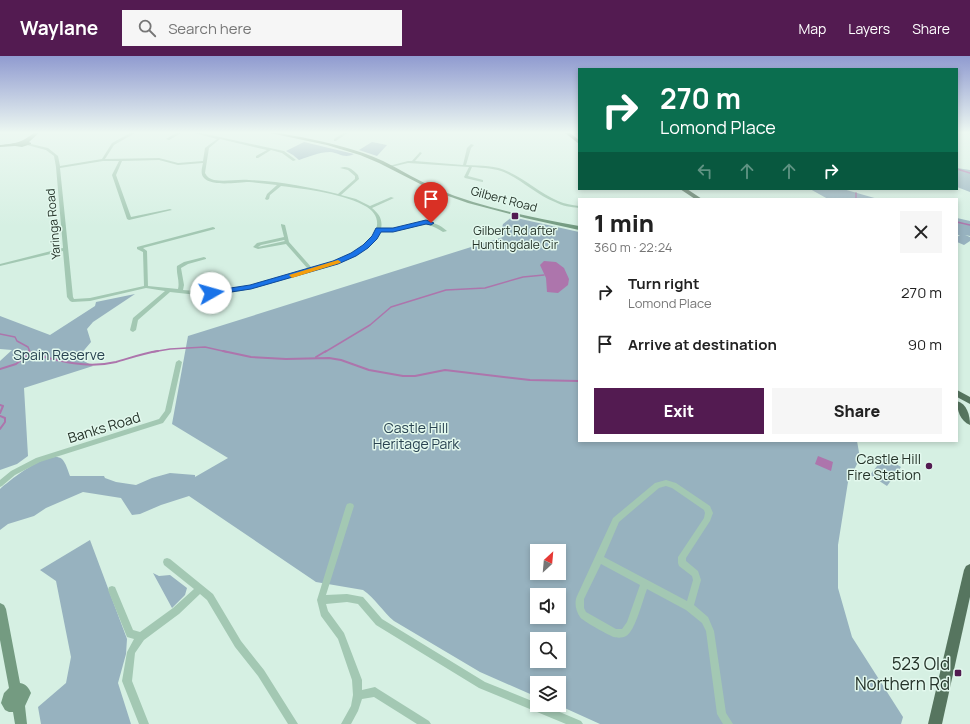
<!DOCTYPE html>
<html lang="en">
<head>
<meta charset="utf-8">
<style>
  body { margin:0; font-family:Manrope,sans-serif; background:#f6f6f6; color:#222; height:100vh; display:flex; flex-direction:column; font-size:15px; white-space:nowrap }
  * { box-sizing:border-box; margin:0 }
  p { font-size:13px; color:#767676 }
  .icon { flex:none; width:22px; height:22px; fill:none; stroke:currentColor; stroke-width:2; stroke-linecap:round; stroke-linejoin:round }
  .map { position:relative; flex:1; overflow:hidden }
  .sheet { position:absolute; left:578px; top:142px; width:380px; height:244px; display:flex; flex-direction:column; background:#fff; border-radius:0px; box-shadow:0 2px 6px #0003 }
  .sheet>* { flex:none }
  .hud { position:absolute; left:578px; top:12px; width:380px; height:122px; border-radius:0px; box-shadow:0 2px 6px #0003; background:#0b6e4f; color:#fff; overflow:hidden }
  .needle { width:26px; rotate:26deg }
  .tools { position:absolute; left:530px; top:488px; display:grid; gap:8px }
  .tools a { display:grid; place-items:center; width:36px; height:36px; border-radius:0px; background:#fff; box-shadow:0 2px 6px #0003; font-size:20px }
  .pin { position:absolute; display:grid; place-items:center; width:34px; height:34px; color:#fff; margin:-41px -17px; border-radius:50% 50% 50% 0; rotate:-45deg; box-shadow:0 0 4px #0007 }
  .pin .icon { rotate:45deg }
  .me { position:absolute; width:44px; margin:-22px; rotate:83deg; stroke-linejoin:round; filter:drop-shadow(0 0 3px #0008) }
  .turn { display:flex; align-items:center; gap:14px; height:84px; padding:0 16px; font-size:18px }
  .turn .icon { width:52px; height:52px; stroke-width:2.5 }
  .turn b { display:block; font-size:28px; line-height:34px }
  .lanes { display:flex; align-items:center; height:38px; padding:0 16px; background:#0003; justify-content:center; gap:20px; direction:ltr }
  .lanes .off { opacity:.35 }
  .round { display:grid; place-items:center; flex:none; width:42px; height:42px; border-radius:0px; background:#f6f6f6 }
  .overview { display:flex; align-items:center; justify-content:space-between; height:68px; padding:0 16px }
  h1 { font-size:24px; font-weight:800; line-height:30px }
  .action { display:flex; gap:8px; margin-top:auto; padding:8px 16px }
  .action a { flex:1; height:46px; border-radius:0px; background:#531b51; color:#fff; font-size:16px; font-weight:800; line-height:46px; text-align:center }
  .action a+a { background:#f6f6f6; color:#222 }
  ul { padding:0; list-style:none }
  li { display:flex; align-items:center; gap:12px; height:52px; padding:0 16px }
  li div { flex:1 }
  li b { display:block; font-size:15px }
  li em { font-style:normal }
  header { display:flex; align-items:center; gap:24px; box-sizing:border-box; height:56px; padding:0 20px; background:#531b51; color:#fff }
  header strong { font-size:19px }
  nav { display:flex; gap:22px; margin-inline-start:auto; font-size:14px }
  .search { width:280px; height:36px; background:#f6f6f6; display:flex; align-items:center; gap:10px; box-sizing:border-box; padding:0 14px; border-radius:0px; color:#767676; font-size:15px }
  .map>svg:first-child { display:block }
  .green { fill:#97b2bf; fill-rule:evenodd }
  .water { fill:#ad75ac }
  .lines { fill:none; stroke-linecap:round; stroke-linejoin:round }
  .stream-far1 { stroke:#ad75ac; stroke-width:1.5 }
  .stream { stroke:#ad75ac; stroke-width:2 }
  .street { fill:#a3c8b3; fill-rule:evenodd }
  .secondary { fill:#749b81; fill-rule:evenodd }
  .primary { fill:#56755f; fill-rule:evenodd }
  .route { fill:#1a73e8; stroke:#114b97 }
  .slow { fill:#f59e0b }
  .poi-dot { fill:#531b51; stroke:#e2f8ed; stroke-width:1.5 }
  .labels { text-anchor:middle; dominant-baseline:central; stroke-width:3; stroke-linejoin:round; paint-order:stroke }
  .far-street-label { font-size:12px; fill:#253329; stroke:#e2f8ed }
  .far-poi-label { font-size:12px; fill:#253329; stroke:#e2f8ed }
  .park-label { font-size:14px; fill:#294351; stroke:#e2f8ed }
  .street-label { font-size:14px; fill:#253329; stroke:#e2f8ed }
  .poi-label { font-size:14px; fill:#253329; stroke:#e2f8ed; text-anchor:end }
  .near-poi-label { font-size:17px; fill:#253329; stroke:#e2f8ed; text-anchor:end }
</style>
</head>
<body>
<header>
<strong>Waylane</strong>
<div class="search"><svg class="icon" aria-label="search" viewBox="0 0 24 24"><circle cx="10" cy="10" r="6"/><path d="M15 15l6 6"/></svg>Search here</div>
<nav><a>Map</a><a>Layers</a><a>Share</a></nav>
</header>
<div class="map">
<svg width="970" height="668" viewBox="0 0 970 668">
  <rect width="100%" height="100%" fill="#d6f0e3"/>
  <g class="green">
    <path d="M304,86L354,98C344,103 340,97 330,96C319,96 308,101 299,104L293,99L286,95Z"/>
    <polygon points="372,86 387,89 377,100 359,94"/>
    <polygon points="957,112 970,114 970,136 957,131"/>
    <polygon points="810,133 843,133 878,143 828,143"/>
    <path d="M512,161L579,176V385H857L860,402L848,426L838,489V532L852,581L903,661L901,668H600L558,649H559V627H537V641L480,616L394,565C383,556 375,542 363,534L316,526L189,440L161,449L140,458L132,459L121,442L83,436L46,452L34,460L8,468L0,474V433C10,424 49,393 62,403C66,407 68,415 70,420H104L105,422L116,426L136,429L152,422L170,417L195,419V421L228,402L172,368L188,280L503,181L500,178L503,168ZM537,495H559V517H537ZM537,539H559V561H537ZM537,583H559V605H537Z"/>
    <polygon points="957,162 970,165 970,180 965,179 970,181 970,185 964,189 957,186 957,181 960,179 957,179"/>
    <polygon points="135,238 93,266 87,273 91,286 80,299 82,304 93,310 24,332 28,400 17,408 0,414 0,305 12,294 0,293 0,260 50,279 95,250 96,246"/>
    <polygon points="884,401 901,411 887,430 870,419"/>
    <polygon points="90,484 127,583 126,598 118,627 131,668 41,668 38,651 66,627 71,601 56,525 40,514"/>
    <polygon points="153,517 159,520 170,519 187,532 185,539 172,552"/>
  </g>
  <g class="water">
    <polygon points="544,205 556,206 564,212 569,223 568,229 558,237 547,236 546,222 540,209"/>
    <polygon points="818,400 833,406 831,415 815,408"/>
  </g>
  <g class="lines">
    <g class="stream-far1">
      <polyline points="957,113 970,117"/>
      <polyline points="856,137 856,143"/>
      <polyline points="957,166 970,169"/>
      <polyline points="0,278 15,281 17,285 28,291 30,296"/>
      <polyline points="152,296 170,293 205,291 227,296"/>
      <polyline points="325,296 370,269 391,251 446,234 485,232 523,221 544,219"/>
    </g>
    <g class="stream">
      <polyline points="223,295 251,301 286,303 329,302 341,304 369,314 403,320 415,320 445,314 530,324 579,325"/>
      <path d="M30,297C59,305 86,313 116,306C130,302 144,297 158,295"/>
      <polyline points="316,301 326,295"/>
      <polyline points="0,313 16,308 30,297 29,295"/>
      <polyline points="0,349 3,350 0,357"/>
      <polyline points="0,360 5,362 5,366 0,373"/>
    </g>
    <g class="street">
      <path d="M132,76H137L114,89L105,103L159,102L178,107L203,105L205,92L217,83L190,76H197L284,95L296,104L293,105L282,97L271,94L258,102H256V100L267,94L220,83L209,92L205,117C207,121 210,123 214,124C226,126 237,123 249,124C279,125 309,131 338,138L355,123V120L348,114L340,112C348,109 353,114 358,119L359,123L341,139L356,143L370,150L391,141L394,142L372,152C379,158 383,163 381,173C388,173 396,173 403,171C421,167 431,161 447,175L443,176C425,164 421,170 402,174C395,175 387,175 380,175C375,185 367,193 357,199C341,208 322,212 305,217C278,225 251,235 222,238C205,240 187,238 170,236L138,264L136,274L133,276L131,275L130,274L133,262L165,235L146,232L90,245L72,246L70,245L67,241L63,195L0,210V208L63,192L56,111L54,100L46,94L27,89V87L48,92L58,100L60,110L102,103L112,87ZM159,104L178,109L203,107C202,112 200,118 204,122C213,131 238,126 249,126C259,127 268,128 277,129L267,138L265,143L267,144L269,143L270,139L281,130C306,133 346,138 367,151C373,155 378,161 377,169C375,194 332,206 312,212L289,186L285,169L281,168V169L284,181L257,187L253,191L258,193L286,188L308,213C279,221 250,233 220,236C208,236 195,235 183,234L184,229L181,212L188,208L206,203V202L204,201L184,206L177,210C176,218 180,225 178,233L148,230L147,195L143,192L215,173V172L213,171L137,191V193L143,196L144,230L90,242L74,243L73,241L60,112L103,105H119L112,119L127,163L129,164L172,154L170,153L131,161L116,119L122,105ZM284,184L285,185L258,191L261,189Z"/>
      <polygon points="178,76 183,76 169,84 166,83"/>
      <polygon points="345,76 349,76 336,85 334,85 334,83"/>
      <polygon points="573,76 579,77 579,79 574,77"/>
      <polygon points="965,76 970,76 970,78 966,77"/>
      <path d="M471,88L474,89L471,92L466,109C481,110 496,109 509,116C526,124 540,137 558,145C565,148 572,149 579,150V152C571,151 562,150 555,146C537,139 523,125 506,117C495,112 484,112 472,111L468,120L483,124V126H482L465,122L464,121L469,111L408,107L391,111L389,110L408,105H412L420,96L422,97L415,105L463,109L467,92Z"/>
      <polygon points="179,304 182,306 171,356 163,367 40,406 15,419 2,430 0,431 0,424 11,415 36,402 159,363 165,355 176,306"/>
      <path d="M666,424L676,427L710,450L713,457L710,465L686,502V505L698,515L701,524L694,549L708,561L714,575L726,657L733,668H723L717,658L706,575L702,567L686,554L647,533C643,543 635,576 626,580C623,582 617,582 614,581C610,580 581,564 580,561C576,555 574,547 577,540L613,462L655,427ZM666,430L672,432L704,454L705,457L704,462L678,501V507L679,510L692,520L693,524L687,545L604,501L619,466L659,432ZM601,508L640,529L627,566L622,573H616L586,556L584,552V543Z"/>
      <polygon points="350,447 353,448 354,450 326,539 347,538 363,541 382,563 485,626 537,647 537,649 543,649 581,665 583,668 566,668 479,632 376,569 358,548 347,546 326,548 328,555 344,577 362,624 362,634 375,631 378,633 429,665 431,668 417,668 374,641 362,643 358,655 351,668 341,668 351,650 353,639 352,624 338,583 321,560 317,544 346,450 347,448"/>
      <polygon points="167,502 170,503 213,538 241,585 264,614 298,668 288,668 258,620 235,591 207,544 200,538 179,558 144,584 135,597 132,625 149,668 139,668 122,625 127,596 134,583 127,581 108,534 109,531 112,530 115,531 133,574 140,576 173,552 194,533 164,509 163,506 164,503"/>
    </g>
    <g class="secondary">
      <path d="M35,76H40L29,86L31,87V88L22,91L15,90L0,91V89C17,87 21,87 35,76Z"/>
      <polygon points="256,76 263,76 261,77"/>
      <path d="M265,76C277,76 289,79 301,81C329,87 357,93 383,105C401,114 419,125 437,133C483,152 531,161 579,170V174L525,162L468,147L434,135L379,107L360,99L327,89Z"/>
      <path d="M0,547L4,549L6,553L20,627C26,628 29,632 31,637L25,650L27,668H15L13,656H9L5,654L1,647L4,637L9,632L0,584Z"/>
    </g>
    <g class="primary">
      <polygon points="564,76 569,76 579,84 579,88"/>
      <polygon points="680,133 687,133 702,143 695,143"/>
      <polygon points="957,334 970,341 970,348 957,341"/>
      <path d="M957,345C967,348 970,359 970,369C960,365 957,354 957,345Z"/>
      <polygon points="970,508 970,541 942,668 928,668 964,514 966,510"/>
    </g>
  </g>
  <linearGradient id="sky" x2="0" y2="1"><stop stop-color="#909bd0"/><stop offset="0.45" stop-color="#edf8f2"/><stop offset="1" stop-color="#edf8f2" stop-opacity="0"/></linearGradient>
  <rect width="970" height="170" fill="url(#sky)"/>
  <polygon class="route" points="426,164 434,167 431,169 426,168 393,176 381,176 377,183 368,192 356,200 338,208 251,233 211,239 208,237 211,235 250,229 333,205 351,197 363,189 372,180 376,172 393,172"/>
  <polygon class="slow" points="338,204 341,206 340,207 292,222 289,219"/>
  <g class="poi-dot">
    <rect x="511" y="156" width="8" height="8" rx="2"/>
    <circle cx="929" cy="410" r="4"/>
    <rect x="954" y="613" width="8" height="8" rx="2"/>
  </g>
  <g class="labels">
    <g class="far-street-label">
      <text transform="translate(504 143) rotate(15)">Gilbert Road</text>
      <text transform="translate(53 168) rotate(-95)">Yaringa Road</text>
    </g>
    <g class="far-poi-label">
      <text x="515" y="174">Gilbert Rd after<tspan x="515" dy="14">Huntingdale Cir</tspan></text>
    </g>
    <g class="park-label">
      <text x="59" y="298">Spain Reserve</text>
      <text x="416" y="371">Castle Hill<tspan x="416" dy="16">Heritage Park</tspan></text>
    </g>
    <g class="street-label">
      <text transform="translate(104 371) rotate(-17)">Banks Road</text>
    </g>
    <g class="poi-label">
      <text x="921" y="402">Castle Hill<tspan x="921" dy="16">Fire Station</tspan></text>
    </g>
    <g class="near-poi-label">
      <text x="950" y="607">523 Old<tspan x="950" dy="20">Northern Rd</tspan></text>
    </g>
  </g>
</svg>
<div class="tools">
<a><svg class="needle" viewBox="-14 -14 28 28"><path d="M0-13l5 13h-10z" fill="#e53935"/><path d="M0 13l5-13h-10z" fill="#767676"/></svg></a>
<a><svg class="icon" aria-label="sound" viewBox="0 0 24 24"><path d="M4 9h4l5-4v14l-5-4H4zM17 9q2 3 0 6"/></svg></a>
<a><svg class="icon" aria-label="search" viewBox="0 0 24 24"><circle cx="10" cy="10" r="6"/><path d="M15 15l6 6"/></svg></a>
<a><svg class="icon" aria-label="layers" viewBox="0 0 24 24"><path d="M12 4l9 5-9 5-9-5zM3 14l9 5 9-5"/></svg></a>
</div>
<div class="pin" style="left:431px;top:167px;background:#d93025"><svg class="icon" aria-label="arrive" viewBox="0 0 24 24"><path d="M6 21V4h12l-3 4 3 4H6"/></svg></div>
<svg class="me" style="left:211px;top:237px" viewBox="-20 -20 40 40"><circle r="19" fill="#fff"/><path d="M0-13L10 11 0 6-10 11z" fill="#1a73e8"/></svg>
<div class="hud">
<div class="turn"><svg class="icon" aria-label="right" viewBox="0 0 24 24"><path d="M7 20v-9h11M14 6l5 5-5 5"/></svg><div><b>270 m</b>Lomond Place</div></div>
<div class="lanes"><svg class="icon off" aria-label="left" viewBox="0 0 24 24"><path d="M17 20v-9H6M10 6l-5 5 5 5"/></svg><svg class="icon off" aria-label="ahead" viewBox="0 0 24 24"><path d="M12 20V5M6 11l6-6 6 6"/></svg><svg class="icon off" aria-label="ahead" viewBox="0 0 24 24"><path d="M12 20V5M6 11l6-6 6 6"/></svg><svg class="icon" aria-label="right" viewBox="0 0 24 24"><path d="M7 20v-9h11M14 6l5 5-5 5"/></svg></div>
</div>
<section class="sheet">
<div class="overview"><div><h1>1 min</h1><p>360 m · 22:24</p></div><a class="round"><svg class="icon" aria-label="close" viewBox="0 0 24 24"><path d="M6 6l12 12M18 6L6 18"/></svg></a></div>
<ul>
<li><svg class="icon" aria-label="right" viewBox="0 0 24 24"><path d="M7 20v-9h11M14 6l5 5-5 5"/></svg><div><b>Turn right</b><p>Lomond Place</p></div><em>270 m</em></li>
<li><svg class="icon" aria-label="arrive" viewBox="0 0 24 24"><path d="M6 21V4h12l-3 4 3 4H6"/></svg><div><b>Arrive at destination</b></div><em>90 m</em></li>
</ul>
<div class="action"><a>Exit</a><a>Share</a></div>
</section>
</div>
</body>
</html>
